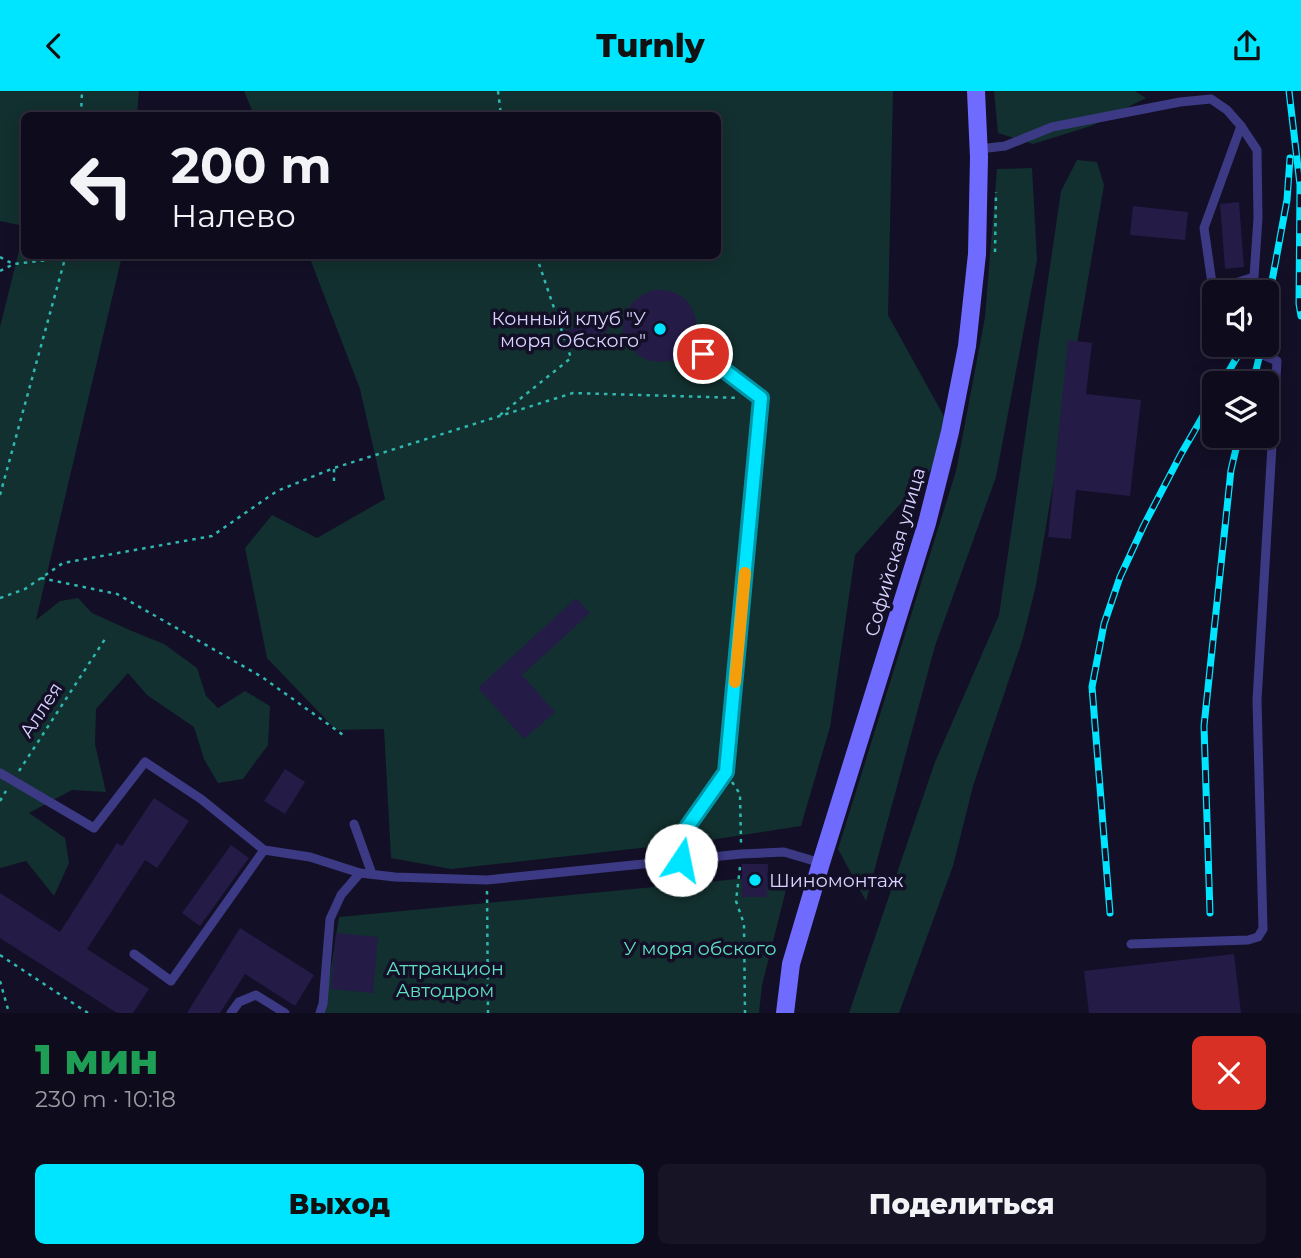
<!DOCTYPE html>
<html lang="ru">
<head>
<meta charset="utf-8">
<style>
  body { margin:0; font-family:Montserrat,sans-serif; background:#171425; color:#f1f3f6; height:100vh; display:flex; flex-direction:column; font-size:26px; white-space:nowrap }
  * { box-sizing:border-box; margin:0 }
  p { font-size:23px; color:#9b9ba3 }
  .icon { flex:none; width:38px; height:38px; fill:none; stroke:currentColor; stroke-width:2; stroke-linecap:round; stroke-linejoin:round }
  .map { position:relative; height:922px; overflow:hidden }
  .panel { display:flex; flex-direction:column; background:#0e0b1c; flex:1 }
  .panel>* { flex:none }
  .top-card { position:absolute; left:21px; top:21px; width:700px; height:147px; border-radius:10px; box-shadow:0 4px 18px #0003,0 0 0 2px #2e2b3b; background:#0e0b1c; color:#f1f3f6; overflow:hidden }
  .controls { position:absolute; left:1202px; top:189px; display:grid; gap:14px }
  .controls a { display:grid; place-items:center; width:77px; height:77px; border-radius:10px; background:#0e0b1c; box-shadow:0 4px 18px #0003,0 0 0 2px #2e2b3b; font-size:35px }
  .pin { position:absolute; display:grid; place-items:center; width:60px; height:60px; color:#fff; margin:-30px; border:4px solid #fff; border-radius:50%; box-shadow:0 2px 7px #0007 }
  .me { position:absolute; width:77px; margin:-38px; rotate:11deg; stroke-linejoin:round; filter:drop-shadow(0 0 5px #0008) }
  .turn { display:flex; align-items:center; gap:24px; height:147px; padding:0 35px; font-size:32px }
  .turn .icon { width:91px; height:91px; stroke-width:2.5 }
  .turn b { display:block; font-size:49px; line-height:60px }
  .round { display:grid; place-items:center; flex:none; width:74px; height:74px; border-radius:10px; background:#171425 }
  .overview { display:flex; align-items:center; justify-content:space-between; height:119px; padding:0 35px }
  h1 { font-size:42px; font-weight:800; line-height:52px; color:#1e9e55 }
  .primary-button { display:flex; gap:14px; margin-top:auto; padding:14px 35px }
  .primary-button a { flex:1; height:80px; border-radius:10px; background:#00e5ff; color:#111; font-size:28px; font-weight:800; line-height:80px; text-align:center }
  .primary-button a+a { background:#171425; color:#f1f3f6 }
  header { display:flex; justify-content:space-between; align-items:center; height:91px; padding:0 35px; background:#00e5ff; color:#111; font-size:32px; font-weight:800 }
  .map>svg:first-child { display:block }
  .green { fill:#12302f }
  .building { fill:#241b47 }
  .lines { fill:none; stroke-linecap:round; stroke-linejoin:round }
  .path { stroke:#2fb8b0; stroke-width:2.5; stroke-dasharray:3.5 5; stroke-linecap:butt }
  .service { stroke:#3d3a85; stroke-width:9 }
  .secondary { stroke:#6f6bff; stroke-width:18 }
  .rail-casing { stroke:#00e5ff; stroke-width:7 }
  .rail { stroke:#130f26; stroke-width:4.5; stroke-dasharray:13; stroke-linecap:butt }
  .route-casing { stroke:#0095a6; stroke-width:18 }
  .route { stroke:#00e5ff; stroke-width:12 }
  .slow { stroke:#f59e0b; stroke-width:12 }
  .poi-dot { fill:#00e5ff; stroke:#130f26; stroke-width:2.5 }
  .labels { text-anchor:middle; dominant-baseline:central; stroke-width:7; stroke-linejoin:round; paint-order:stroke }
  .poi-label { font-size:19px; fill:#d9d4ff; stroke:#130f26; text-anchor:end }
  .street-label { font-size:19px; fill:#d9d4ff; stroke:#130f26 }
  .park-label { font-size:19px; fill:#5fe0c0; stroke:#130f26 }
</style>
</head>
<body>
<header><svg class="icon" aria-label="back" viewBox="0 0 24 24"><path d="M15 5l-7 7 7 7"/></svg>Turnly<svg class="icon" aria-label="share" viewBox="0 0 24 24"><path d="M12 15V3M7 8l5-5 5 5M5 13v7h14v-7"/></svg></header>
<div class="map">
<svg width="1301" height="922" viewBox="0 0 1301 922">
  <rect width="100%" height="100%" fill="#130f26"/>
  <g class="green">
    <polygon points="0,0 139,0 137,24 24,24 24,135 0,130"/>
    <polygon points="244,0 893,0 888,224 957,349 855,464 830,636 801,735 704,750 451,778 391,767 384,638 336,639 267,567 245,457 272,424 317,447 385,408 360,298 309,165 718,164 718,24 254,24"/>
    <polygon points="994,0 1135,0 1146,7 1091,35 1033,53 998,42"/>
    <polygon points="1077,69 1097,71 1104,94 1036,494 1023,547 973,695 953,775 899,922 849,922 935,671 999,524 1061,100"/>
    <polygon points="1032,77 1037,169 996,386 935,555 866,810 838,758 956,380 985,226 997,78"/>
    <polygon points="24,140 24,164 122,165 36,529 60,510 78,507 92,522 132,540 164,553 197,577 206,605 218,617 245,600 270,615 268,654 243,688 218,692 204,668 194,636 147,604 128,582 96,618 95,653 106,701 72,699 29,722 65,747 69,772 54,805 26,770 0,777 0,236"/>
    <polygon points="790,783 762,894 759,922 324,922 339,826"/>
  </g>
  <g class="building">
    <polygon points="1239,111 1244,176 1225,178 1220,113"/>
    <polygon points="1133,115 1188,121 1185,149 1130,144"/>
    <polygon points="653,199 665,199 676,202 686,209 693,219 696,230 696,242 692,253 684,262 674,269 662,271 650,270 639,265 631,256 622,240 626,222 632,212 642,204"/>
    <polygon points="600,222 609,239 574,258 565,241"/>
    <polygon points="1068,249 1092,252 1086,303 1141,309 1130,405 1076,399 1071,448 1048,446"/>
    <polygon points="576,507 590,522 522,584 555,621 524,648 478,597"/>
    <polygon points="285,678 305,691 285,723 264,710"/>
    <polygon points="154,707 189,730 157,777 145,769 87,858 149,898 133,922 117,922 0,847 0,802 60,841 117,752 122,755"/>
    <polygon points="231,754 249,767 200,835 182,822"/>
    <polygon points="742,773 768,773 767,806 742,806"/>
    <polygon points="240,837 314,884 295,915 245,883 220,922 187,922"/>
    <polygon points="336,842 378,846 373,902 331,898"/>
    <polygon points="1234,863 1241,922 1089,922 1084,880"/>
  </g>
  <g class="lines">
    <g class="path">
      <polyline points="498,0 501,24"/>
      <polyline points="81,24 82,0"/>
      <polyline points="995,161 996,101"/>
      <polyline points="0,166 13,173"/>
      <polyline points="0,180 14,173 65,167"/>
      <polyline points="500,324 571,267 536,164"/>
      <polyline points="334,378 334,392"/>
      <polyline points="0,404 66,164"/>
      <polyline points="41,487 117,503 262,586 346,646"/>
      <polyline points="0,507 25,498 63,472 212,445 277,400 334,377 573,302 740,307"/>
      <polyline points="19,680 107,545"/>
      <polyline points="732,691 740,703 741,752"/>
      <polyline points="0,710 6,700"/>
      <polyline points="740,776 736,810 744,833 745,922"/>
      <polyline points="487,800 488,922"/>
      <polyline points="0,864 88,922"/>
      <polyline points="0,890 9,922"/>
    </g>
    <g class="service">
      <polyline points="979,58 1005,55 1052,36 1180,11 1211,8 1227,19 1241,35 1257,59 1258,127 1254,186 1213,199"/>
      <polyline points="1214,203 1213,199 1204,137 1241,35"/>
      <polyline points="0,682 94,737 145,671 201,708 264,759 310,766 360,782 395,786 487,789 741,763 784,761 821,772"/>
      <polyline points="354,733 372,783"/>
      <polyline points="681,769 688,735 726,681 761,307 703,263"/>
      <polyline points="1131,853 1248,849 1258,846 1263,838 1257,609 1277,270 1260,263 1243,254"/>
      <polyline points="134,863 171,890 264,759"/>
      <polyline points="231,922 239,911 256,904 285,922"/>
      <polyline points="320,922 323,913 330,828 341,804 360,782"/>
    </g>
    <polyline class="secondary" points="785,922 791,873 821,772 927,432 950,341 967,255 977,163 979,66 976,0"/>
    <g class="rail-casing">
      <g id="rail">
        <polyline points="1289,0 1300,94 1299,213 1301,225"/>
        <polyline points="1267,201 1272,190 1287,109 1290,67"/>
        <polyline points="1267,220 1271,193"/>
        <polyline points="1222,292 1244,254"/>
        <polyline points="1253,292 1262,254"/>
        <polyline points="1110,822 1092,596 1104,533 1120,486 1144,434 1181,363 1214,306"/>
        <polyline points="1210,822 1204,635 1231,379 1239,345"/>
      </g>
    </g>
    <use href="#rail" class="rail"/>
  </g>
  <g class="lines">
    <g class="route-casing">
      <polyline id="route" points="681,769 688,735 726,681 761,307 703,263"/>
    </g>
    <use href="#route" class="route"/>
    <polyline class="slow" points="735,591 745,482"/>
  </g>
  <g class="poi-dot">
    <circle cx="660" cy="238" r="7"/>
    <circle cx="755" cy="789" r="7"/>
  </g>
  <g class="labels">
    <g class="poi-label">
      <text x="646" y="227">Конный клуб "У<tspan x="646" dy="22">моря Обского"</tspan></text>
      <text x="769" y="789" text-anchor="start">Шиномонтаж</text>
    </g>
    <g class="street-label">
      <text transform="translate(895 461) rotate(-74)">Софийская улица</text>
      <text transform="translate(41 619) rotate(-57)">Аллея</text>
    </g>
    <g class="park-label">
      <text x="700" y="857">У моря обского</text>
      <text x="445" y="877">Аттракцион<tspan x="445" dy="22">Автодром</tspan></text>
    </g>
  </g>
</svg>
<div class="controls">
<a><svg class="icon" aria-label="sound" viewBox="0 0 24 24"><path d="M4 9h4l5-4v14l-5-4H4zM17 9q2 3 0 6"/></svg></a>
<a><svg class="icon" aria-label="layers" viewBox="0 0 24 24"><path d="M12 4l9 5-9 5-9-5zM3 14l9 5 9-5"/></svg></a>
</div>
<div class="pin" style="left:703px;top:263px;background:#d93025"><svg class="icon" aria-label="arrive" viewBox="0 0 24 24"><path d="M6 21V4h12l-3 4 3 4H6"/></svg></div>
<svg class="me" style="left:681px;top:769px" viewBox="-20 -20 40 40"><circle r="19" fill="#fff"/><path d="M0-13L10 11 0 6-10 11z" fill="#00e5ff"/></svg>
<div class="top-card">
<div class="turn"><svg class="icon" aria-label="left" viewBox="0 0 24 24"><path d="M17 20v-9H6M10 6l-5 5 5 5"/></svg><div><b>200 m</b>Налево</div></div>
</div>
</div>
<section class="panel">
<div class="overview"><div><h1>1 мин</h1><p>230 m · 10:18</p></div><a class="round" style="background:#d93025;color:#fff"><svg class="icon" aria-label="close" viewBox="0 0 24 24"><path d="M6 6l12 12M18 6L6 18"/></svg></a></div>
<div class="primary-button"><a>Выход</a><a>Поделиться</a></div>
</section>
</body>
</html>
